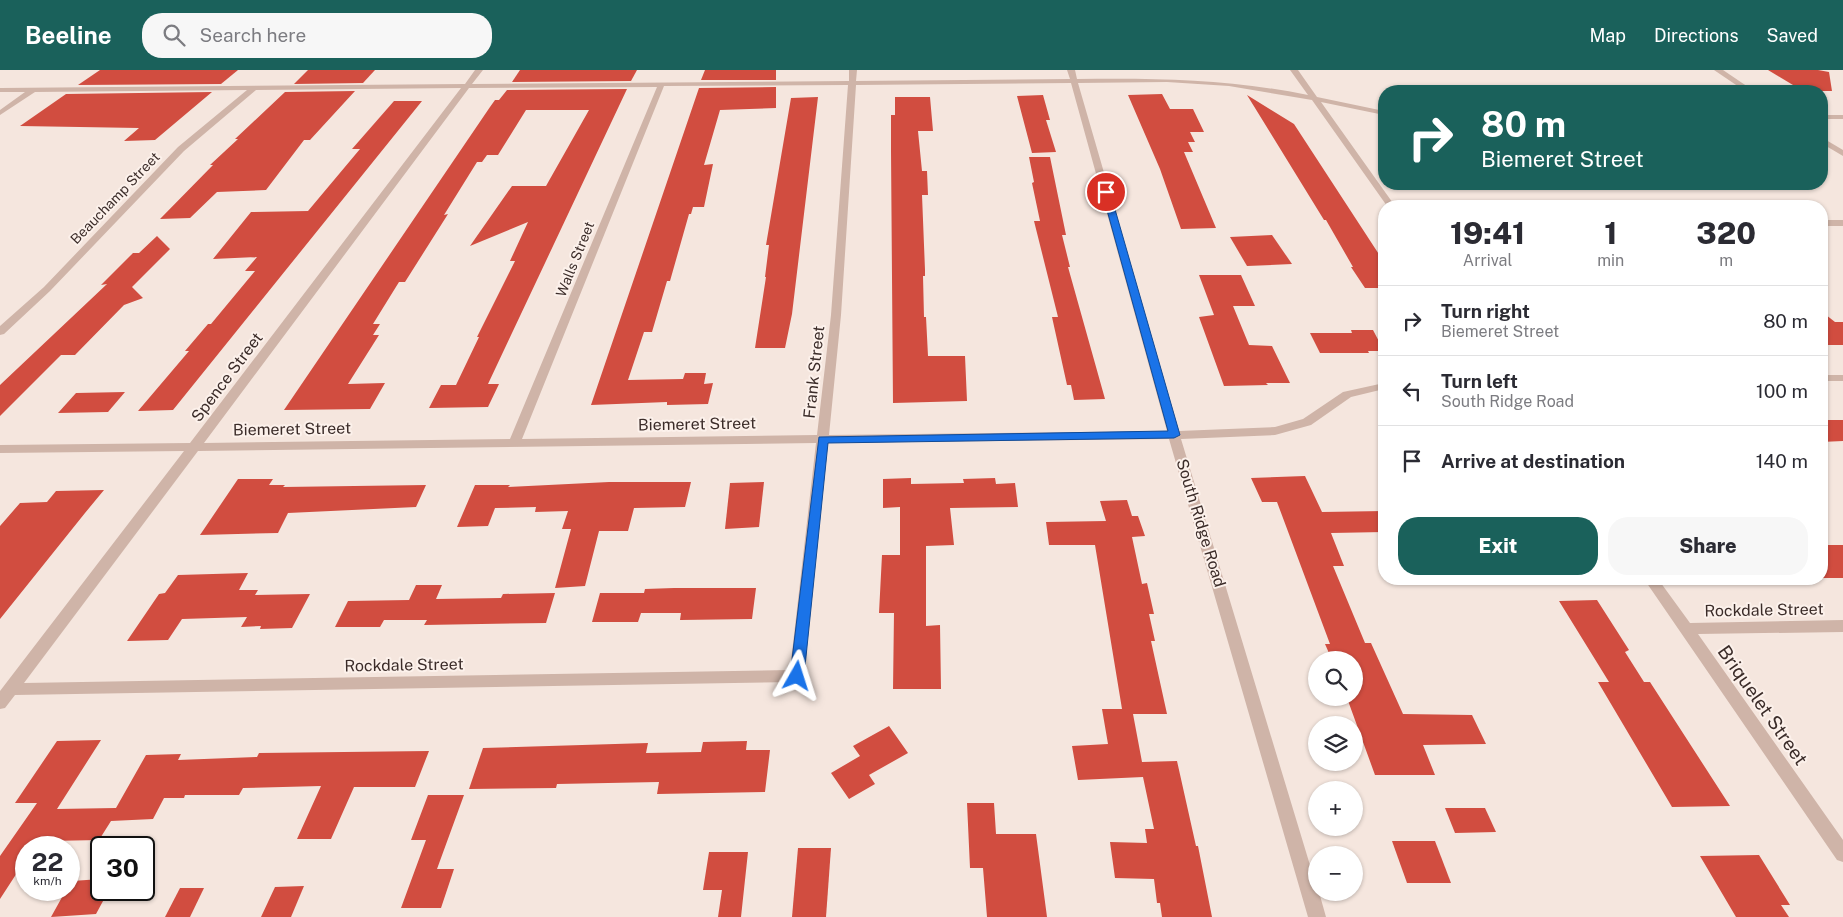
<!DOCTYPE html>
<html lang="en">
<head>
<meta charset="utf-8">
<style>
  body { margin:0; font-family:"Public Sans",sans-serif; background:#f7f7f7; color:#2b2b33; height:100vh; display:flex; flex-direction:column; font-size:19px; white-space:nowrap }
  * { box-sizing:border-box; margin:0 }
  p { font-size:16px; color:#7c7c81 }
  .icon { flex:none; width:28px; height:28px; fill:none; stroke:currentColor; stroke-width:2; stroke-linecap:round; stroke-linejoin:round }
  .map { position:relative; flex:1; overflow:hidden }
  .sheet { position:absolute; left:1378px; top:130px; width:450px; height:385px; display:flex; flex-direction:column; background:#fff; border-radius:20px; box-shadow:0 1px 4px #0004 }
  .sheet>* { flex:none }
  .guide { position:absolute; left:1378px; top:15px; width:450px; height:105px; border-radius:20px; box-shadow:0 1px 4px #0004; background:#1a615b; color:#fff; overflow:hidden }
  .controls { position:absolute; left:1308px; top:581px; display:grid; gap:10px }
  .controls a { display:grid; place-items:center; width:55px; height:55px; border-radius:50%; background:#fff; box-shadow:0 1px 4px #0004; font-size:25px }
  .speed { position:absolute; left:15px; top:766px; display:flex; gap:10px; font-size:25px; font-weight:700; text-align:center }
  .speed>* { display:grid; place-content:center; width:65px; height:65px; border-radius:50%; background:#fff; box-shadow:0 1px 4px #0004; line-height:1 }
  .speed small { font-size:12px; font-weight:400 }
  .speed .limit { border:2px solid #111; border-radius:8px; background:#fff; color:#111 }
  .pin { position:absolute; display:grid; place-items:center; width:42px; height:42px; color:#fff; margin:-21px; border:2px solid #fff; border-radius:50%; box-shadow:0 1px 5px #0007 }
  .me { position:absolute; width:55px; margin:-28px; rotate:6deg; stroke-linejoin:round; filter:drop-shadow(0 0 4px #0008) }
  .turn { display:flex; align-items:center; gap:18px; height:105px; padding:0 20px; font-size:22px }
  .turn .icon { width:65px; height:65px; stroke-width:2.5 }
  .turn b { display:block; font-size:35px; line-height:42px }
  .eta { display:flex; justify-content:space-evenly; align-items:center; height:85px; text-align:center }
  .eta b { font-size:30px; font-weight:800; line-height:35px }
  .primary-button { display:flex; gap:10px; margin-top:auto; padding:10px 20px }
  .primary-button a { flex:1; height:58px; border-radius:20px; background:#1a615b; color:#fff; font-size:20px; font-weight:800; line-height:58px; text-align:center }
  .primary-button a+a { background:#f7f7f7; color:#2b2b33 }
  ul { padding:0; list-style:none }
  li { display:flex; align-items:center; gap:15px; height:70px; padding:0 20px; border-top:1px solid #e1e1e2 }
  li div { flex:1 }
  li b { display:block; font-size:19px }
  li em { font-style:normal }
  header { display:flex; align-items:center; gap:30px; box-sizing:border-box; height:70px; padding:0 25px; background:#1a615b; color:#fff }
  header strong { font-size:24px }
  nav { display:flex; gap:28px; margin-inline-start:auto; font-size:18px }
  .search { width:350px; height:45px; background:#f7f7f7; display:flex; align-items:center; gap:12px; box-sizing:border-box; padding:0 18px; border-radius:20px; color:#7c7c81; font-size:19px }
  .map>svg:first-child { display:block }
  .building { fill:#d14d40 }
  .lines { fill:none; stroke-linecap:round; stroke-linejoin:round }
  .minor { fill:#cfb4a8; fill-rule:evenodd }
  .route { fill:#1a73e8; stroke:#114b97 }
  .labels { text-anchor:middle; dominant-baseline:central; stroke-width:4; stroke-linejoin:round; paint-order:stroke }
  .far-street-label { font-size:14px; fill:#3b2c29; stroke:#fcf1eb }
  .street-label { font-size:16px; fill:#3b2c29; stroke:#fcf1eb }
  .near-street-label { font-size:19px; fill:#3b2c29; stroke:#fcf1eb }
</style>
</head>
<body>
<header>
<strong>Beeline</strong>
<div class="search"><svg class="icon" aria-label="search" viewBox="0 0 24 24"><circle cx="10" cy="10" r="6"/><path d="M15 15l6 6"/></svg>Search here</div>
<nav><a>Map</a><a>Directions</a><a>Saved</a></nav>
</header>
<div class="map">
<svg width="1843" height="847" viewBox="0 0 1843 847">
  <rect width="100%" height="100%" fill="#f5e6de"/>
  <g class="building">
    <polygon points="100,0 238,0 221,14 78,15"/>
    <polygon points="308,0 375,0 363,13 294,14"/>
    <polygon points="520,0 637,0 631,11 512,12"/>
    <polygon points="705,0 776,0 776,10 701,10"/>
    <polygon points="1768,0 1818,0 1829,2 1832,21 1803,21"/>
    <polygon points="776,17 776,38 720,40 704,95 713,94 704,137 693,137 691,144 689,144 670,211 667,211 652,262 644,262 628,310 683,309 685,303 706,303 704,314 713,313 708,334 667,335 667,332 591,335 699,18"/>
    <polygon points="627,19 488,314 499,314 488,337 429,338 441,315 456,315 479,267 477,267 515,191 510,191 528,152 470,176 512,116 546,116 589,40 526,40 498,85 487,85 482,92 477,92 444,145 448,144 405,212 399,212 373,254 380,254 373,265 379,265 348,314 385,313 370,339 284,340 490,37 495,30 499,30 507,20"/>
    <polygon points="355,21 310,70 304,70 266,120 217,122 190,148 160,149 213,95 210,95 238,69 235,69 285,22"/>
    <polygon points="212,22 155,70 124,71 139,58 20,56 66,24"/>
    <polygon points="1162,24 1170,39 1193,39 1204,62 1190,62 1195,72 1188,72 1193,82 1184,82 1216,158 1181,159 1160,99 1128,25"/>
    <polygon points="1043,25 1050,50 1046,50 1056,82 1032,83 1017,26"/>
    <polygon points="1247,25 1294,54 1384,192 1384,218 1365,218 1351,197 1353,197 1326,150 1324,150"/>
    <polygon points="818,27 792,244 785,278 755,278 766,207 765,207 769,175 766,175 791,28"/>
    <polygon points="895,27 930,27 933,61 918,61 922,101 927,101 928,125 922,125 925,200 925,206 923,206 924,247 926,247 928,286 965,286 967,331 893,333 891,81 891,45 895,45"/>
    <polygon points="394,31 422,31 173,340 138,341 189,281 185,281 208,254 211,254 255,201 245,201 257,187 213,189 251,142 308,141 360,79 352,79"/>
    <polygon points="1029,87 1050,87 1066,165 1062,165 1070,197 1068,197 1105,329 1074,330 1071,315 1067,315 1052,247 1058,247 1034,151 1040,151 1032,113 1034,112"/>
    <polygon points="1272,165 1292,194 1247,196 1230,167"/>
    <polygon points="157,166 170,179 132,217 143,228 124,235 75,285 61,285 0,346 0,315 107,214 101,215 133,183 139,183"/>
    <polygon points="1199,205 1241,205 1255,236 1233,236 1249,275 1272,276 1290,313 1266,313 1268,315 1224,316 1199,247 1214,245"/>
    <polygon points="1821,241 1835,252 1843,252 1843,275 1821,275"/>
    <polygon points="1351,260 1373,260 1384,281 1368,281 1369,283 1320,283 1310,263 1352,263"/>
    <polygon points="125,322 108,342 58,343 76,323"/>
    <polygon points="1821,350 1843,350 1843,371 1821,372"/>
    <polygon points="1305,406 1322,442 1384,441 1384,462 1331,463 1344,496 1333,496 1365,573 1371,573 1403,644 1472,645 1486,674 1423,675 1435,705 1375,705 1347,628 1354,628 1354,590 1332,590 1325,574 1330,574 1277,432 1262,432 1251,408"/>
    <polygon points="911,408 911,414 964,413 963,409 995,408 996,414 1015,413 1018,437 950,438 954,475 926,476 926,556 940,555 941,619 893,619 894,543 879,543 882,485 900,485 900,437 883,438 883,409"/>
    <polygon points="238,409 273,409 269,415 285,415 283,417 426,415 416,437 288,443 278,463 200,465"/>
    <polygon points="609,412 691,412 685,437 634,438 628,461 599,461 585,516 555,518 571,459 562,459 568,441 535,442 536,437 495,438 488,456 457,457 475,415 510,415 508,417"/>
    <polygon points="764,412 759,457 725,459 730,413"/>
    <polygon points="104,420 85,443 0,549 0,456 20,433 47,432 56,421"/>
    <polygon points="1127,430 1132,446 1138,446 1145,466 1132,467 1142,514 1147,513 1154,544 1149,544 1155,571 1151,571 1167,644 1133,644 1142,692 1177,691 1196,776 1198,776 1212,847 1162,847 1160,833 1157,833 1154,809 1115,808 1110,772 1147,773 1145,759 1154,759 1143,707 1078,710 1072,676 1108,674 1102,639 1122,639 1095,475 1049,475 1046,452 1106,451 1100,431"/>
    <rect x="1821" y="475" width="22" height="33"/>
    <polygon points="248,503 239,520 258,520 255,525 310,524 292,558 260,559 261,556 241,557 247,547 182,549 168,570 127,571 159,524 165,523 178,505"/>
    <polygon points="416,515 442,515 436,529 501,528 503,524 555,523 546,553 424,555 427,550 384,550 380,557 335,557 348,531 409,530"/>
    <polygon points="674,518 756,518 752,549 680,550 681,543 641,543 638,552 592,552 600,523 644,523 645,519"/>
    <polygon points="1597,530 1629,580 1625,582 1644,612 1650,612 1730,736 1672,737 1598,612 1609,612 1559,531"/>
    <polygon points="889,656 908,683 869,705 875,714 849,729 831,703 860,686 853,676"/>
    <polygon points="101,670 57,739 116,738 146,685 181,684 178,690 257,687 259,683 429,681 415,717 354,717 331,769 297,769 321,716 243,718 239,725 185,725 184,728 164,728 153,749 111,751 99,770 49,771 45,778 26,778 26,789 0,829 0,786 37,733 15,733 57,671"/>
    <polygon points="747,671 746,680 770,680 765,722 657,724 659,712 557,714 556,718 469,719 483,678 648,673 646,683 701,682 703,672"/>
    <polygon points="428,725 464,725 437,799 454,799 441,838 401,838 426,770 411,770"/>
    <polygon points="967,733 994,733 996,764 1036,764 1047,847 987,847 983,798 970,798"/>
    <polygon points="1445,738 1485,738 1496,762 1455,763"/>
    <polygon points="1392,771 1435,771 1451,813 1407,813"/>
    <polygon points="798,778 831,778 826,847 792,847"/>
    <polygon points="709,782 748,782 741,847 718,847 722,820 703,820"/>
    <polygon points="1759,785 1790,835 1781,835 1789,847 1736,847 1700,786"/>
    <polygon points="101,809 101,820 109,820 96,844 51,847 66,820 69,820 72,811"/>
    <polygon points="304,816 291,847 261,847 275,817"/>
    <polygon points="180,818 204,818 190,847 165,847"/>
  </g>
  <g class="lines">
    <g class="minor">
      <path d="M475,0H483L472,14L849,11V0H857L856,11L1070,9L1067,0H1075L1077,9C1157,8 1229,9 1308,25L1290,0H1298L1317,27L1384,41V45L1321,32L1395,136H1387L1312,30L1229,16L1167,12L1078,13L1179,361L1275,357L1303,349L1343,322L1384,313V319L1351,327L1311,355L1275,365L1181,369L1316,815V822H1319L1326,847H1308L1169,369L828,373L804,606L802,610L797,612L15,625L5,638L0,639V621L184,381L0,383V375L190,373L461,18L256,20L184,81L50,221L4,264L0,265V256L44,217L178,77L247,20L35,22L0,45V40L25,22H0V18L465,14ZM1071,13L1167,361L829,365L841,245L856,15ZM848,15L831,245L817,365L522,369L664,16ZM657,17L510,369L204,373L469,18ZM816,373L790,600L24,613L198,381Z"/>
      <polygon points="1714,0 1723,0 1754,21 1745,21"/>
      <rect x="1821" y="45" width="22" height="4"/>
      <polygon points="1821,67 1843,80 1843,86 1821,73"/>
      <rect x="1821" y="150" width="22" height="6"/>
      <rect x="1821" y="305" width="22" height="6"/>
      <polygon points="1644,509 1658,509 1690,553 1843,550 1843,562 1698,564 1843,770 1843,792 1837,790"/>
    </g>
  </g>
  <polygon class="route" points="1103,121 1110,122 1180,365 1174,368 828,373 804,606 802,610 797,612 792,610 790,606 819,367 1168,361 1102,122"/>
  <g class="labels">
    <g class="far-street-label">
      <text transform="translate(115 128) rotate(-46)">Beauchamp Street</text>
      <text transform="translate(575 189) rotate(-68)">Walls Street</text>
    </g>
    <g class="street-label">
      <text transform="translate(814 302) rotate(-84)">Frank Street</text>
      <text transform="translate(227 307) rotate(-53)">Spence Street</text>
      <text transform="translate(697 354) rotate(-1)">Biemeret Street</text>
      <text transform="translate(292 359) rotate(-1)">Biemeret Street</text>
      <text transform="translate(1201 453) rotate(73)">South Ridge Road</text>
      <text transform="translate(1764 540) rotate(-1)">Rockdale Street</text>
      <text transform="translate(404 595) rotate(-1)">Rockdale Street</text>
    </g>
    <g class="near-street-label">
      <text transform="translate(1763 635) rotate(55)">Briquelet Street</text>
    </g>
  </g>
</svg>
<div class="controls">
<a><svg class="icon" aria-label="search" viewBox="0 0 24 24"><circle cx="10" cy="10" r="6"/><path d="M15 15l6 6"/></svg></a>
<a><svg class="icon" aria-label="layers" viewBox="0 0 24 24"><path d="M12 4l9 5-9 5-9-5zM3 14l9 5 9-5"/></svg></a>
<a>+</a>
<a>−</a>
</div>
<div class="speed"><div>22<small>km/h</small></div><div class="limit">30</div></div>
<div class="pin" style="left:1106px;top:122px;background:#d93025"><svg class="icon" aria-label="arrive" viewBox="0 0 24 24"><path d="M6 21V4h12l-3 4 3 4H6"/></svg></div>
<svg class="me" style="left:797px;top:606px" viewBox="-20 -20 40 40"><path d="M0-17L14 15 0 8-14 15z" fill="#1a73e8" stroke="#fff" stroke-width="4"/></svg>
<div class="guide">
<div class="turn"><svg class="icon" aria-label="right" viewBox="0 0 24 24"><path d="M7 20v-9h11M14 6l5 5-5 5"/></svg><div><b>80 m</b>Biemeret Street</div></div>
</div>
<section class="sheet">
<div class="eta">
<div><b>19:41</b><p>Arrival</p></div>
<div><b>1</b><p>min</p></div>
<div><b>320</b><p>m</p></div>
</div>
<ul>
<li><svg class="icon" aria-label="right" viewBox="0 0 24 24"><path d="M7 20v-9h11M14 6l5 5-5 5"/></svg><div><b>Turn right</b><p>Biemeret Street</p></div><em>80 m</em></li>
<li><svg class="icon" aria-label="left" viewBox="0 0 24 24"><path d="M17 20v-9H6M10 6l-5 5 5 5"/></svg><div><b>Turn left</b><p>South Ridge Road</p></div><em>100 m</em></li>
<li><svg class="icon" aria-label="arrive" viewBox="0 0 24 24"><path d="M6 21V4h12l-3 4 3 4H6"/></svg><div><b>Arrive at destination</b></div><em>140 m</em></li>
</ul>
<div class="primary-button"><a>Exit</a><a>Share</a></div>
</section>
</div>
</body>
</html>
